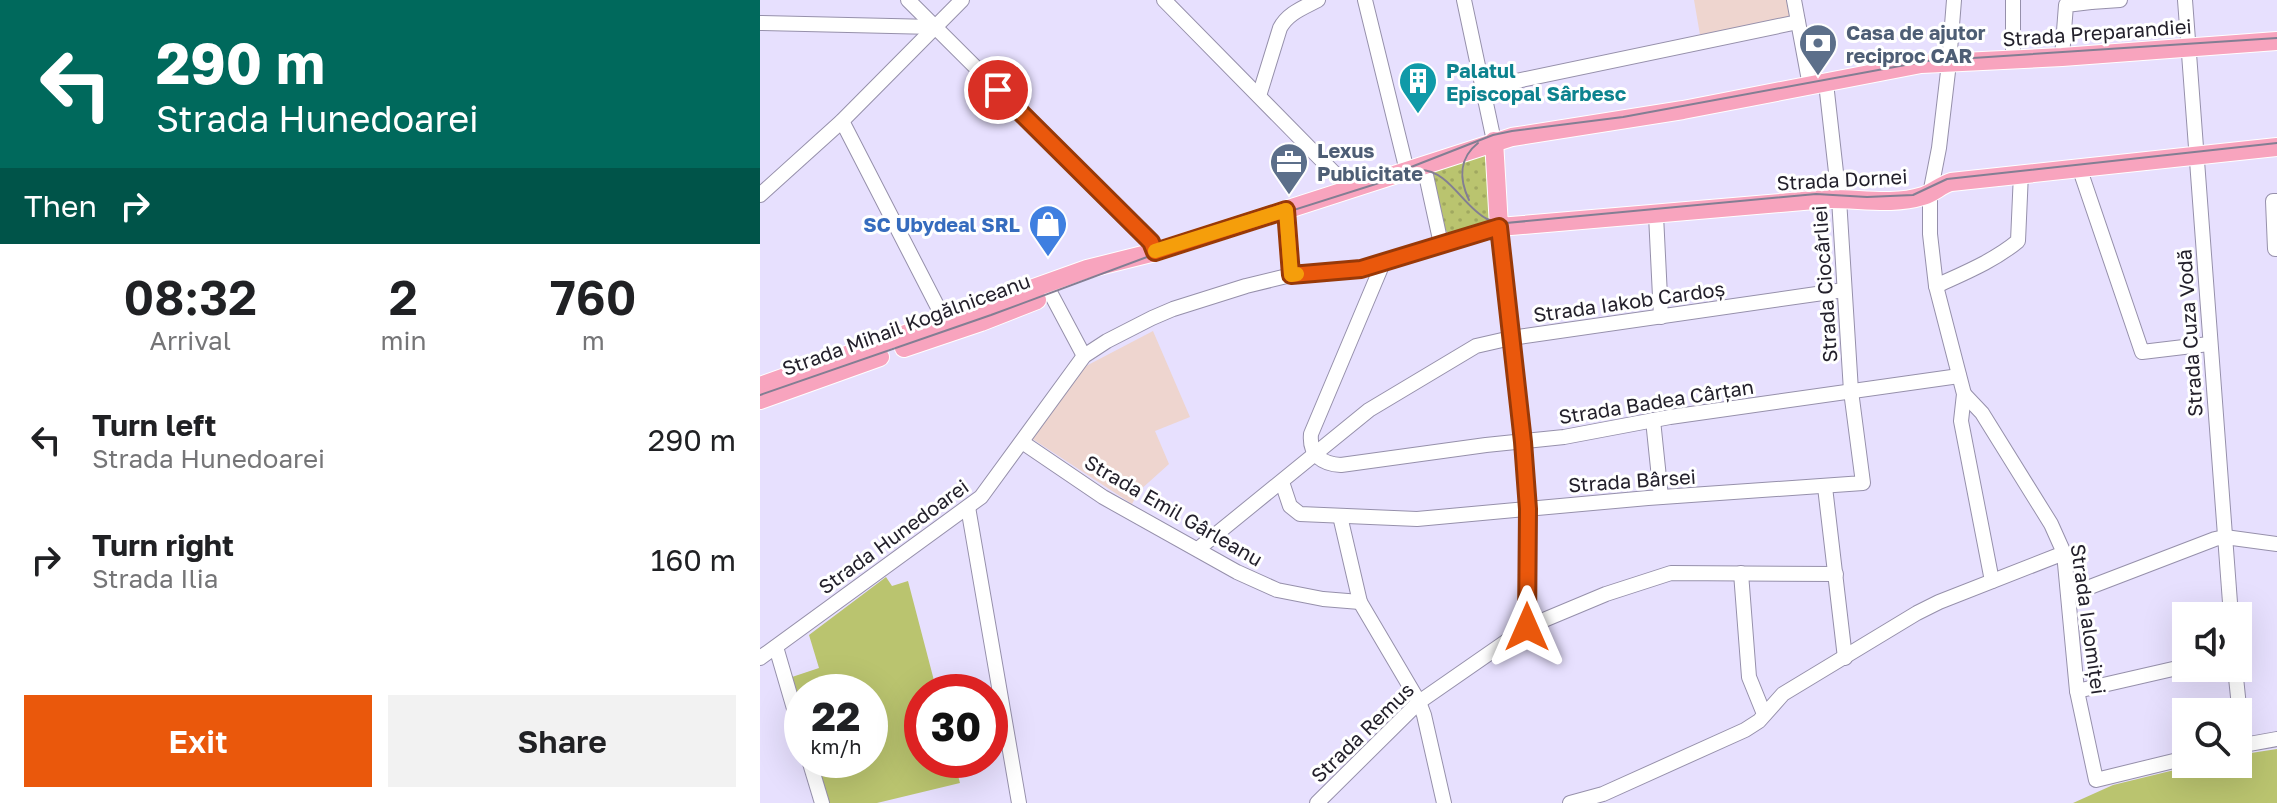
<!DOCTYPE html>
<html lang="en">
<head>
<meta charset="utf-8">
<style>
  body { margin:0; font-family:"Golos Text",sans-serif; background:#f2f2f2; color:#202124; height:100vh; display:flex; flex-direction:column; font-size:30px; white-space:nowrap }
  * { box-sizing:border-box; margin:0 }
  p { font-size:26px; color:#757577 }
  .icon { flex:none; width:44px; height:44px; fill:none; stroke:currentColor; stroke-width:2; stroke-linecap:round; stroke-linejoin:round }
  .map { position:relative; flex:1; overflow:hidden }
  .sheet { display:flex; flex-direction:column; background:#fff; width:760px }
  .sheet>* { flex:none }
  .banner { background:#00695c; color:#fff; overflow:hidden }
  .controls { position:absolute; left:1412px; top:602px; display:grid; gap:16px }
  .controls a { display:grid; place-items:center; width:80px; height:80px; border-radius:0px; background:#fff; box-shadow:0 8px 32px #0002; font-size:40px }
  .speed { position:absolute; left:24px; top:674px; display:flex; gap:16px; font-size:40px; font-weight:700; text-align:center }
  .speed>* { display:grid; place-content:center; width:104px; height:104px; border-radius:50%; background:#fff; box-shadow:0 8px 32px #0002; line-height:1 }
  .speed small { font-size:20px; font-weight:400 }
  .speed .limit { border:12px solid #d22; background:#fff; color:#111 }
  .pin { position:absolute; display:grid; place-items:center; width:68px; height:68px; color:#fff; margin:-34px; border:4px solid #fff; border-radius:50%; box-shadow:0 2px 8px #0007 }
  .me { position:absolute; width:88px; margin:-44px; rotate:0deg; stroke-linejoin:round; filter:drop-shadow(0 0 6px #0008) }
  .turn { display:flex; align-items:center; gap:28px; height:168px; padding:0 24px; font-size:36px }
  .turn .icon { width:104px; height:104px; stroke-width:2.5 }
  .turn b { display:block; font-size:56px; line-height:68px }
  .then { display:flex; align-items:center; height:76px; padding:0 24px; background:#0003; gap:16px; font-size:30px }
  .eta { display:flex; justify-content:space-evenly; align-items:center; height:136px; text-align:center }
  .eta b { font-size:48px; font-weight:600; line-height:56px }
  .cta { display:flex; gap:16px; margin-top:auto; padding:16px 24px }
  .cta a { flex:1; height:92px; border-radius:0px; background:#ea580c; color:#fff; font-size:32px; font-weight:600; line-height:92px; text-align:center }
  .cta a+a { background:#f2f2f2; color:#202124 }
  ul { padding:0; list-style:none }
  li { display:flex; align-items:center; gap:24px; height:120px; padding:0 24px }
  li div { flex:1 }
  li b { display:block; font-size:30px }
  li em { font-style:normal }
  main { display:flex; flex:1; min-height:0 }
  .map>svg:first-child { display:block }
  .education { fill:#eed5cf }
  .grass { fill:#bac46f }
  .park { fill:url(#park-dots) }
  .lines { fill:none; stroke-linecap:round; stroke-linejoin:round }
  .minor-casing { stroke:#9690ab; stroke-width:16 }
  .major-casing { stroke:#fff; stroke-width:20 }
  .minor { stroke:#fff; stroke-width:14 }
  .major { stroke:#f8a4be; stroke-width:18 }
  .tram { stroke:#837e93; stroke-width:2 }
  .route-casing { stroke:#983908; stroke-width:20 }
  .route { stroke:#ea580c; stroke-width:14 }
  .slow { stroke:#f59e0b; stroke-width:14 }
  .labels { text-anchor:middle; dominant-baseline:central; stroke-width:6; stroke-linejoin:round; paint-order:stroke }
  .service-label { font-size:20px; font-weight:bold; fill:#4e5e75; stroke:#fff; text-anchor:start }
  .street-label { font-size:20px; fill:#23202b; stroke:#fff }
  .culture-label { font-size:20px; font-weight:bold; fill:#0d838f; stroke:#fff; text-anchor:start }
  .shop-label { font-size:20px; font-weight:bold; fill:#366cbe; stroke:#fff; text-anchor:end }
</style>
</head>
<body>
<main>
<section class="sheet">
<div class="banner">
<div class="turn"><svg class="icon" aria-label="left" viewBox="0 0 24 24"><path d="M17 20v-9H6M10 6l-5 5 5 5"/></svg><div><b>290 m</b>Strada Hunedoarei</div></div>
<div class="then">Then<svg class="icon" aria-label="right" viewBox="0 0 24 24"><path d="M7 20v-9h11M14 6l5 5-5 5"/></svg></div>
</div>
<div class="eta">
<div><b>08:32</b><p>Arrival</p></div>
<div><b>2</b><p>min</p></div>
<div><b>760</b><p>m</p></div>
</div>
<ul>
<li><svg class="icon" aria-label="left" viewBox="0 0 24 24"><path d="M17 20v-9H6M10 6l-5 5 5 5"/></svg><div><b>Turn left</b><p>Strada Hunedoarei</p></div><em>290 m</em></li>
<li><svg class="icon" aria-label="right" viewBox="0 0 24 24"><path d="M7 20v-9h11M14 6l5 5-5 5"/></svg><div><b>Turn right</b><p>Strada Ilia</p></div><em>160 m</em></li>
</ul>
<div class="cta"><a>Exit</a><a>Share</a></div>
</section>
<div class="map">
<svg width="1517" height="803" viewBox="0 0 1517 803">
  <defs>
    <pattern id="park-dots" width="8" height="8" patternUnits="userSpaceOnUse" patternTransform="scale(2)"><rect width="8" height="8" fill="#bac46f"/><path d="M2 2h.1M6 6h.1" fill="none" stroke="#a0a860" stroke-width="1.8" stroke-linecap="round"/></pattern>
  </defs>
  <rect width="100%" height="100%" fill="#e7e0fe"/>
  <g class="education">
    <polygon points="934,0 1028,0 1031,16 940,35"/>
    <polygon points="393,331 430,417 395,431 409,464 379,491 372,504 271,438 326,366"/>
  </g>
  <g class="grass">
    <polygon points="126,577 132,586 148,581 177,692 162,692 162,760 194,760 200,783 117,803 69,803 56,760 110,760 110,692 42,692 42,712 32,677 59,668 49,635"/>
    <polygon points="1517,749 1517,803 1313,803 1353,785 1439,764 1478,764 1478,755"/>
  </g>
  <polygon class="park" points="720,151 728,158 733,214 729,221 692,234 687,232 683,226 672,170"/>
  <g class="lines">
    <g class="minor-casing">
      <g id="minor">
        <polyline points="148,0 386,237 391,242 395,252"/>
        <polyline points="404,0 590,189"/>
        <polyline points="605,0 647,171"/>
        <polyline points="704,0 734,141"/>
        <polyline points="1034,0 1050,86"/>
        <polyline points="1194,0 1189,63 1179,148 1170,194 1170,234 1176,286 1204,394 1201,421 1232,581"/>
        <polyline points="1332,0 1331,2 1360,0"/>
        <polyline points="1425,0 1471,616"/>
        <polyline points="0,23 174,27"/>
        <polyline points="1302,57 1306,5 1331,2"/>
        <polyline points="1253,60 1253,0"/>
        <polyline points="723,88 1038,22"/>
        <path d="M499,96L520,28C528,13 543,8 558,0"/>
        <polyline points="82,121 188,327"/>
        <polyline points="664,166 681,244"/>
        <polyline points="1319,167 1382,352 1449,344"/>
        <polyline points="0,195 82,121 202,0"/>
        <polyline points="1517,201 1513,201 1515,249 1517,249"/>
        <polyline points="526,210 531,275"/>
        <polyline points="896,215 901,317"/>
        <path d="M623,263L551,434C549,455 562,464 581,465L726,445L804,437L910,417L1199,376"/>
        <path d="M1176,286C1204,273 1234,261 1258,241L1261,173"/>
        <polyline points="291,294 324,356"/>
        <polyline points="1204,394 1222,413 1291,524 1304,553 1317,691 1336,780 1426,758"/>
        <polyline points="893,420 901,497"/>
        <polyline points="262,442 343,497 477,572 517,590 563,599 600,602"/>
        <polyline points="522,482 530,506 540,514 657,519 888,498 1103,483 1091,391 1079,199 1066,83"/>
        <polyline points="1065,487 1085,658"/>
        <polyline points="208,507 259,803"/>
        <polyline points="580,516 600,602 659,702 664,715 684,803"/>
        <polyline points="438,549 609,410 716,346 751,338 1084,290"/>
        <polyline points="981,573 989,677 1004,714"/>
        <polyline points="1309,595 1455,539 1465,537 1517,544"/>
        <polyline points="16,647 42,736"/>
        <polyline points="0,658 221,497 324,356 347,341 392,318 413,309 486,286 531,275 601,269 739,227 763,442 768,509 767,627"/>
        <polyline points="1475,668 1483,745"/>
        <polyline points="1317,691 1426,666"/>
        <polyline points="1478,746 1517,739"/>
        <polyline points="49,760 62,803"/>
        <polyline points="557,803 659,702 767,627 846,594 911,573 1076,574"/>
        <polyline points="810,803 843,794 985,730 999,721 1023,694 1157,613 1179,602 1304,553"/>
      </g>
    </g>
    <g class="major-casing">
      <g id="major">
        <path d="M734,141L739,227L1066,199C1098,198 1131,206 1163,196C1173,193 1181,185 1191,182L1517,147"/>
        <polyline points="144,348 221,322 277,300"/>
        <polyline points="0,386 327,269 395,252 752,137 923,110 1161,64 1302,57 1517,41"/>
        <polyline points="0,400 120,357"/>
      </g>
    </g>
    <use href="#minor" class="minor"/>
    <use href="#major" class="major"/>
    <g class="tram">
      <polyline points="651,167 733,135 752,131 863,117 1167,61 1517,38"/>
      <path d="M709,200C699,179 699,158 718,143"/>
      <path d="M0,395L231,315L395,254L660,170C689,170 703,207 727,219C733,222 739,222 746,223L1056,194L1107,197L1153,195L1187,179L1517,143"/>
    </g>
  </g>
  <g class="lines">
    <g class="route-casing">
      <polyline id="route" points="238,90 386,237 391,242 395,252 526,210 531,275 601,269 739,227 763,442 768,509 767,627"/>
    </g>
    <use href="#route" class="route"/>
    <polyline class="slow" points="395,251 526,210 531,275 537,274"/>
  </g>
  <defs>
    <g id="bank-pin" transform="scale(2)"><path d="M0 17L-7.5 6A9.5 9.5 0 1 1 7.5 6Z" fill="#5c6f8a" stroke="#fff"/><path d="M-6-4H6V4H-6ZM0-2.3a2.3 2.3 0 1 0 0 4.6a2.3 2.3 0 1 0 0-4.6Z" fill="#fff"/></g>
    <g id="building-pin" transform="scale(2)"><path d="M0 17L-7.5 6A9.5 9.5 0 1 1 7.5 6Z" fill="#0f9aa8" stroke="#fff"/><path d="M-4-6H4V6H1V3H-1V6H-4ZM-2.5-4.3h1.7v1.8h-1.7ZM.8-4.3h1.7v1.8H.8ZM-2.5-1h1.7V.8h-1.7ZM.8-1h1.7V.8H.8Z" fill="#fff"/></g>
    <g id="office-pin" transform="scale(2)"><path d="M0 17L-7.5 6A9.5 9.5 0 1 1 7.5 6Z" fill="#5c6f8a" stroke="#fff"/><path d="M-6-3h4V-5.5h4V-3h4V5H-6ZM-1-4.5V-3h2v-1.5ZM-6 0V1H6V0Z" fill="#fff"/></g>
    <g id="shop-pin" transform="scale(2)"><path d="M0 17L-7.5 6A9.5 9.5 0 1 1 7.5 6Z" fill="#3f7fe0" stroke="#fff"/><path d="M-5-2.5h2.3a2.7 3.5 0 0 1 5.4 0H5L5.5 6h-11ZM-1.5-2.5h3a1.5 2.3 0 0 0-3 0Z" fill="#fff"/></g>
  </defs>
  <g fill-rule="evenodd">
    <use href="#bank-pin" x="1058" y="43"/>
    <use href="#building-pin" x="658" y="81"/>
    <use href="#office-pin" x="529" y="162"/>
    <use href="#shop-pin" x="288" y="224"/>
  </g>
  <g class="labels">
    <g class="service-label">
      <text x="1086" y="32">Casa de ajutor<tspan x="1086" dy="23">reciproc CAR</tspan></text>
      <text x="557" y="150">Lexus<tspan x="557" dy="23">Publicitate</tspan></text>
    </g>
    <g class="street-label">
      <text transform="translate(1337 32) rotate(-4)">Strada Preparandiei</text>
      <text transform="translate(1082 179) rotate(-3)">Strada Dornei</text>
      <text transform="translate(1064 284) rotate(-94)">Strada Ciocârliei</text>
      <text transform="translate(869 301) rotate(-8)">Strada Iakob Cardoș</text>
      <text transform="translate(146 324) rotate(-20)">Strada Mihail Kogălniceanu</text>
      <text transform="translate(1429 333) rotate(-94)">Strada Cuza Vodă</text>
      <text transform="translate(896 401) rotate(-9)">Strada Badea Cârțan</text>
      <text transform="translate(872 480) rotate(-4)">Strada Bârsei</text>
      <text transform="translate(414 510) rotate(30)">Strada Emil Gârleanu</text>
      <text transform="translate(133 536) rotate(-36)">Strada Hunedoarei</text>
      <text transform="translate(1329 619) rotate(82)">Strada Ialomiței</text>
      <text transform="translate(602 732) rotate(-44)">Strada Remus</text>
    </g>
    <g class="culture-label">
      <text x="686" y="70">Palatul<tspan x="686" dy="23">Episcopal Sârbesc</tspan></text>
    </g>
    <g class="shop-label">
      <text x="260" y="224">SC Ubydeal SRL</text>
    </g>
  </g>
</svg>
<div class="controls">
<a><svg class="icon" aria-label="sound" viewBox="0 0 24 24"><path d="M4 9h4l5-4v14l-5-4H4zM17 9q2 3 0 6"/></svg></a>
<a><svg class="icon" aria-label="search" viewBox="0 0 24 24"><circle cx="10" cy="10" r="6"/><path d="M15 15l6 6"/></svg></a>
</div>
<div class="speed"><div>22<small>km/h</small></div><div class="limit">30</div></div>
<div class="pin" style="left:238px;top:90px;background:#d93025"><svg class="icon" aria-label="arrive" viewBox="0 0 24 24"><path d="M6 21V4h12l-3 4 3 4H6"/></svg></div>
<svg class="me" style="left:767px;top:627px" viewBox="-20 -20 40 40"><path d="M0-17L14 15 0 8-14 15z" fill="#ea580c" stroke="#fff" stroke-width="4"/></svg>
</div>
</main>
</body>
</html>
